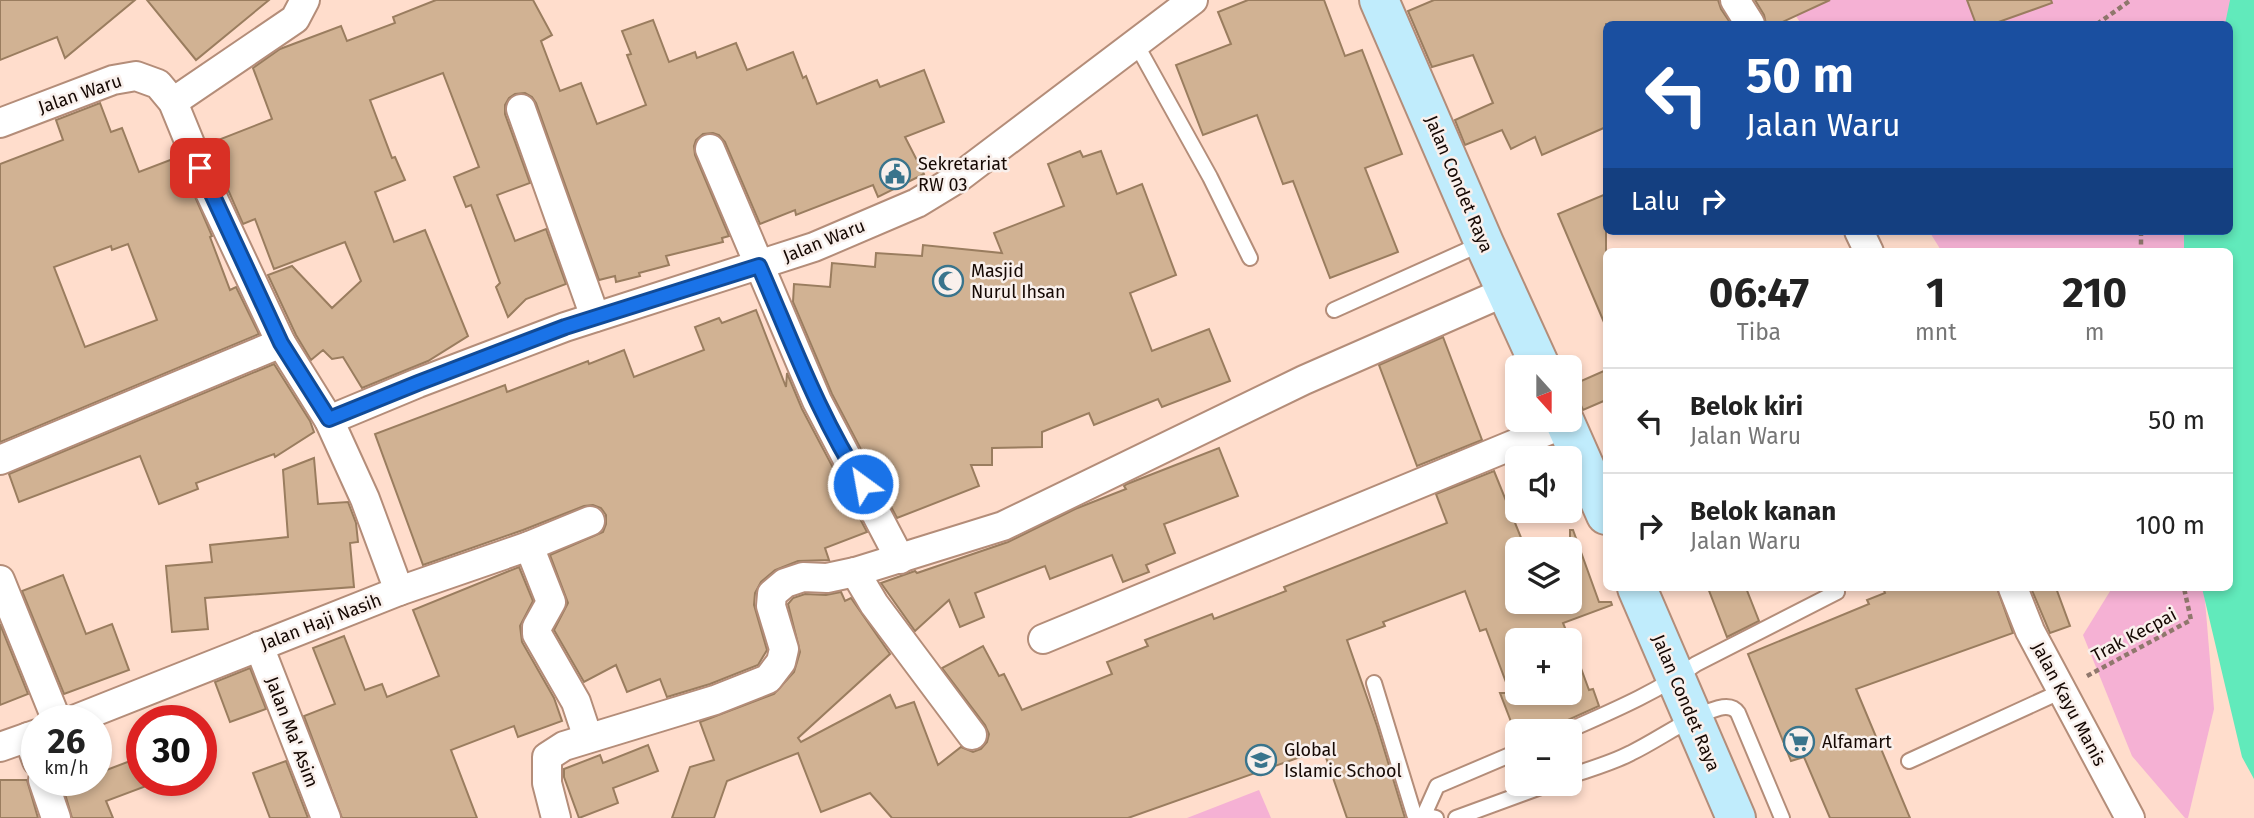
<!DOCTYPE html>
<html lang="id">
<head>
<meta charset="utf-8">
<style>
  body { margin:0; font-family:"Fira Sans",sans-serif; background:#f2f2f2; color:#222; height:100vh; display:flex; flex-direction:column; font-size:26px; white-space:nowrap }
  * { box-sizing:border-box; margin:0 }
  p { font-size:23px; color:#767676 }
  .icon { flex:none; width:38px; height:38px; fill:none; stroke:currentColor; stroke-width:2; stroke-linecap:round; stroke-linejoin:round }
  .map { position:relative; flex:1; overflow:hidden }
  .details { position:absolute; left:1603px; top:248px; width:630px; height:343px; display:flex; flex-direction:column; background:#fff; border-radius:10px; box-shadow:0 4px 10px #0003 }
  .details>* { flex:none }
  .banner { position:absolute; left:1603px; top:21px; width:630px; height:214px; border-radius:10px; box-shadow:0 4px 10px #0003; background:#1a4fa0; color:#fff; overflow:hidden }
  .needle { width:46px; rotate:159deg }
  .buttons { position:absolute; left:1505px; top:355px; display:grid; gap:14px }
  .buttons a { display:grid; place-items:center; width:77px; height:77px; border-radius:10px; background:#fff; box-shadow:0 4px 10px #0003; font-size:35px }
  .speed { position:absolute; left:21px; top:705px; display:flex; gap:14px; font-size:35px; font-weight:700; text-align:center }
  .speed>* { display:grid; place-content:center; width:91px; height:91px; border-radius:50%; background:#fff; box-shadow:0 4px 10px #0003; line-height:1 }
  .speed small { font-size:18px; font-weight:400 }
  .speed .limit { border:10px solid #d22; background:#fff; color:#111 }
  .pin { position:absolute; display:grid; place-items:center; width:60px; height:60px; color:#fff; margin:-30px; border-radius:14px; box-shadow:0 4px 10px #0006 }
  .me { position:absolute; width:77px; margin:-38px; rotate:328deg; stroke-linejoin:round; filter:drop-shadow(0 0 5px #0008) }
  .turn { display:flex; align-items:center; gap:24px; height:147px; padding:0 28px; font-size:32px }
  .turn .icon { width:91px; height:91px; stroke-width:2.5 }
  .turn b { display:block; font-size:49px; line-height:60px }
  .then { display:flex; align-items:center; height:66px; padding:0 28px; background:#0003; gap:14px; font-size:26px }
  .eta { display:flex; justify-content:space-evenly; align-items:center; height:119px; text-align:center }
  .eta b { font-size:42px; font-weight:700; line-height:49px }
  ul { padding:0; list-style:none }
  li { display:flex; align-items:center; gap:21px; height:105px; padding:0 28px; border-top:2px solid #e0e0e0 }
  li div { flex:1 }
  li b { display:block; font-size:26px }
  li em { font-style:normal }
  .map>svg:first-child { display:block }
  .green { fill:#f5b1d4 }
  .water { fill:#61eabb }
  .building { fill:#d1b293; stroke:#9a7d5f; stroke-width:2; fill-rule:evenodd }
  .lines { fill:none; stroke-linecap:round; stroke-linejoin:round }
  .lane-casing { stroke:#b48d79; stroke-width:18 }
  .street-casing { stroke:#b48d79; stroke-width:32 }
  .secondary-casing { stroke:#b48d79; stroke-width:42 }
  .path { stroke:#8f776c; stroke-width:4.5; stroke-dasharray:5 3.5; stroke-linecap:butt }
  .lane { stroke:#fff; stroke-width:14 }
  .street { stroke:#fff; stroke-width:28 }
  .secondary { stroke:#c0ecfc; stroke-width:38 }
  .route-casing { stroke:#114b97; stroke-width:18 }
  .route { stroke:#1a73e8; stroke-width:12 }
  .labels { text-anchor:middle; dominant-baseline:central; stroke-width:5; stroke-linejoin:round; paint-order:stroke }
  .street-label { font-size:18px; fill:#150803; stroke:#f9f0ec }
  .poi-label { font-size:18px; fill:#150803; stroke:#f9f0ec; text-anchor:start }
</style>
</head>
<body>
<div class="map">
<svg width="2254" height="818" viewBox="0 0 2254 818">
  <rect width="100%" height="100%" fill="#fdc"/>
  <g class="green">
    <polygon points="1786,0 2237,0 2230,24 1801,24"/>
    <polygon points="1929,231 2189,231 2185,252 1942,252"/>
    <polygon points="2112,588 2204,588 2214,709 2188,818 2185,818 2132,756 2083,635"/>
    <polygon points="1259,790 1271,818 1187,818"/>
  </g>
  <polygon class="water" points="2230,0 2254,0 2254,779 2242,757 2202,588 2230,588 2230,252 2184,252 2184,231 2230,231 2230,24 2225,24"/>
  <g class="building">
    <polygon points="0,0 135,0 65,58 57,37 0,60"/>
    <polygon points="147,0 269,0 196,60"/>
    <polygon points="436,0 533,0 552,35 541,41 560,91 581,83 597,124 646,105 627,55 631,54 622,31 653,20 669,62 695,52 697,58 736,43 747,70 793,52 803,78 806,76 817,104 877,80 880,87 924,70 944,122 905,137 924,174 878,197 873,185 796,215 795,210 760,224 725,142 719,135 713,133 703,134 696,140 694,146 695,155 729,236 722,238 723,242 666,256 669,265 639,273 640,276 616,282 615,276 599,280 536,103 532,97 525,93 515,94 509,98 505,105 505,114 530,183 497,195 515,241 546,229 566,284 526,299 508,317 496,287 500,283 471,205 466,207 454,177 479,167 443,73 370,100 392,158 395,157 405,180 375,192 394,242 425,230 468,336 428,361 362,388 343,357 332,359 323,350 311,360 296,335 268,275 292,266 332,308 361,281 345,242 274,269 255,219 243,224 208,144 272,119 253,68 280,49 341,26 347,41 395,23 393,17"/>
    <polygon points="1248,0 1324,0 1345,56 1362,50 1402,154 1365,168 1398,252 1330,278 1293,181 1283,184 1257,115 1203,135 1176,65 1231,44 1218,12"/>
    <polygon points="1434,0 1718,0 1721,9 1731,24 1606,24 1606,127 1542,155 1535,137 1511,149 1502,130 1465,145 1455,120 1493,103 1473,55 1432,67 1408,11"/>
    <polygon points="1755,0 1830,0 1778,24 1766,24 1764,15"/>
    <polygon points="1967,0 2051,0 2052,3 1993,24 1976,24"/>
    <path d="M100,103L111,132L122,128L139,172L178,157L212,236L210,237L230,290L236,287L259,334L0,442V164L63,140L56,120ZM128,244L157,320L85,347L54,267L111,246L112,250Z"/>
    <polygon points="1080,151 1083,157 1101,151 1117,194 1142,184 1176,275 1130,293 1152,351 1209,329 1230,381 1162,407 1158,399 1094,425 1089,413 1042,432 1042,447 992,448 992,465 971,465 979,486 897,518 832,394 793,302 794,284 830,287 832,263 875,267 876,253 922,256 923,245 1002,253 994,233 1064,206 1048,164"/>
    <polygon points="1606,194 1606,327 1558,214"/>
    <polygon points="756,310 786,387 787,373 802,409 867,532 825,548 829,560 798,561 775,570 761,582 755,593 754,605 767,650 758,665 710,684 667,697 660,679 627,692 616,665 584,682 554,630 568,603 550,555 603,532 606,524 606,515 601,508 593,505 584,506 523,530 423,565 375,434 505,385 507,392 588,361 589,364 624,350 634,377 704,350 695,327 719,318 722,323"/>
    <polygon points="1443,337 1482,440 1417,466 1379,365"/>
    <polygon points="274,364 310,421 314,432 275,457 274,454 196,483 198,489 159,504 140,456 19,502 9,474"/>
    <polygon points="1606,370 1606,400 1583,410 1572,385"/>
    <polygon points="1219,448 1238,496 1164,524 1175,553 1146,565 1149,572 1123,582 1112,555 1050,579 1045,566 975,593 984,617 960,627 949,600 915,631 881,583 915,571 917,573 1008,542 1075,509 1126,489 1124,486 1127,484"/>
    <polygon points="314,458 318,504 348,502 356,523 358,542 350,543 354,587 205,598 208,629 172,632 166,566 212,562 210,545 288,537 283,470"/>
    <polygon points="1494,471 1526,550 1517,550 1517,602 1570,602 1570,530 1573,530 1599,602 1611,602 1612,605 1563,623 1570,640 1517,640 1517,693 1570,693 1570,645 1572,644 1589,690 1593,689 1599,706 1561,723 1555,732 1515,732 1500,693 1510,693 1486,629 1480,631 1465,591 1383,622 1385,626 1347,640 1377,726 1405,818 1347,818 1323,749 1128,818 892,818 870,793 821,812 798,753 727,781 714,818 672,818 690,767 714,760 700,722 774,694 794,672 800,652 788,604 793,598 805,594 826,595 841,592 845,601 851,598 890,654 798,738 801,742 890,695 896,708 914,702 938,765 961,747 973,752 981,749 987,742 989,734 985,725 942,668 983,646 999,676 1004,674 1022,710 1112,674 1107,662 1148,646 1145,640 1212,614 1214,619 1286,591 1284,587 1447,523 1436,494"/>
    <polygon points="519,567 533,601 520,626 522,642 554,698 562,721 518,737 514,726 451,750 477,818 342,818 304,716 335,704 313,648 344,636 365,690 382,684 387,697 439,676 413,610"/>
    <polygon points="63,575 86,634 112,624 129,670 64,694 22,591"/>
    <polygon points="1708,588 1746,588 1759,621 1727,637"/>
    <polygon points="1883,588 1997,588 2013,633 1856,689 1910,818 1830,818 1804,757 1791,761 1748,654 1869,604 1867,600 1885,593"/>
    <polygon points="2031,588 2056,588 2070,626 2050,633"/>
    <polygon points="0,624 28,694 0,705"/>
    <polygon points="250,668 266,709 230,722 215,682"/>
    <polygon points="648,745 658,771 613,788 618,803 579,818 564,777 564,769 600,755 603,763"/>
    <polygon points="138,758 142,767 142,780 147,780 149,785 106,801 113,818 72,818 61,780 96,780 96,774"/>
    <polygon points="286,761 308,818 270,818 253,773"/>
    <polygon points="0,780 27,780 38,818 0,818"/>
  </g>
  <g class="lines">
    <g class="lane-casing">
      <g id="lane">
        <polyline points="1135,42 1210,177 1250,258"/>
        <polyline points="1334,310 1483,243"/>
        <polyline points="1374,683 1414,814 1417,816 1424,815 1436,818"/>
        <path d="M1565,732C1610,712 1656,693 1696,664L1837,592"/>
        <polyline points="1909,761 2062,691"/>
        <path d="M1570,776C1590,769 1612,763 1631,753C1660,739 1688,717 1719,708C1727,706 1734,707 1738,713L1782,818"/>
        <polyline points="1424,815 1437,786 1517,752"/>
        <polyline points="1456,818 1549,784"/>
      </g>
    </g>
    <g class="street-casing">
      <g id="street">
        <polyline points="1735,0 1750,24"/>
        <polyline points="173,102 295,19 305,0"/>
        <polyline points="521,109 595,317"/>
        <polyline points="0,123 113,80 136,76 158,84 173,102 209,190 281,343 329,420 418,383 565,327 814,247 917,203 958,178 1193,0"/>
        <polyline points="710,149 817,401 900,559"/>
        <polyline points="1859,231 1869,252"/>
        <polyline points="0,460 281,343"/>
        <polyline points="529,546 551,602 537,627 537,634 576,702 588,738"/>
        <polyline points="855,572 874,604 972,735"/>
        <polyline points="0,580 57,721"/>
        <polyline points="2013,588 2030,631 2130,818"/>
        <polyline points="399,591 529,546 590,521"/>
        <polyline points="1043,639 1566,423"/>
        <polyline points="259,646 326,818"/>
        <polyline points="71,721 399,591 365,499 329,420"/>
        <polyline points="28,737 37,761"/>
        <polyline points="0,747 37,734"/>
        <polyline points="43,780 56,818"/>
        <polyline points="556,818 547,783 547,757 564,746 715,700 768,679 781,662 784,649 771,606 772,594 785,583 803,577 827,578 855,572 1003,526 1304,380 1507,291"/>
      </g>
    </g>
    <g class="secondary-casing">
      <g id="secondary">
        <polyline points="1379,0 1484,243 1541,368"/>
        <polyline points="1564,420 1606,515"/>
        <polyline points="1637,588 1736,818"/>
      </g>
    </g>
    <g class="path">
      <polyline points="2097,24 2131,0"/>
      <polyline points="2141,231 2141,252"/>
      <polyline points="2087,676 2191,620 2184,588"/>
    </g>
    <use href="#lane" class="lane"/>
    <use href="#street" class="street"/>
    <use href="#secondary" class="secondary"/>
  </g>
  <g class="lines">
    <g class="route-casing">
      <path id="route" d="M200,168L281,343L329,419L418,383L565,327L759,266C791,339 819,417 863,484"/>
    </g>
    <use href="#route" class="route"/>
  </g>
  <defs>
    <g id="civic-ring" transform="scale(1.575)"><circle r="9.5" fill="#f9f0ec" stroke="#39748c" stroke-width="1.5"/><path d="M-.6-6.5H3V-4.5H.6V-3L4-1V1h2V6H-6V1h2V-1L-.6-3ZM-1.2 2.5V6h2.4V2.5Z" fill="#39748c"/></g>
    <g id="mosque-ring" transform="scale(1.575)"><circle r="9.5" fill="#f9f0ec" stroke="#39748c" stroke-width="1.5"/><path d="M3.5-4.9A6 6 0 1 0 3.5 4.9A5 5 0 1 1 3.5-4.9Z" fill="#39748c"/></g>
    <g id="supermarket-ring" transform="scale(1.575)"><circle r="9.5" fill="#f9f0ec" stroke="#39748c" stroke-width="1.5"/><path d="M-6-5.5h2.5l.6 2H6L4.5 2H-2.5L-4.4-4H-6ZM-1.5 3.2a1.3 1.3 0 1 0 .1 0ZM3 3.2a1.3 1.3 0 1 0 .1 0Z" fill="#39748c"/></g>
    <g id="school-ring" transform="scale(1.575)"><circle r="9.5" fill="#f9f0ec" stroke="#39748c" stroke-width="1.5"/><path d="M0-5L7-2L0 1L-7-2ZM-4 1L0 2.5L4 1V4Q0 6-4 4Z" fill="#39748c"/></g>
  </defs>
  <g fill-rule="evenodd">
    <use href="#civic-ring" x="895" y="174"/>
    <use href="#mosque-ring" x="948" y="281"/>
    <use href="#supermarket-ring" x="1799" y="742"/>
    <use href="#school-ring" x="1261" y="760"/>
  </g>
  <g class="labels">
    <g class="street-label">
      <text transform="translate(80 94) rotate(-19)">Jalan Waru</text>
      <text transform="translate(1459 184) rotate(67)">Jalan Condet Raya</text>
      <text transform="translate(824 241) rotate(-22)">Jalan Waru</text>
      <text transform="translate(321 622) rotate(-21)">Jalan Haji Nasih</text>
      <text transform="translate(2134 635) rotate(-28)">Trak Kecpai</text>
      <text transform="translate(1686 703) rotate(67)">Jalan Condet Raya</text>
      <text transform="translate(2069 704) rotate(62)">Jalan Kayu Manis</text>
      <text transform="translate(292 732) rotate(69)">Jalan Ma' Asim</text>
    </g>
    <g class="poi-label">
      <text x="918" y="164">Sekretariat<tspan x="918" dy="21">RW 03</tspan></text>
      <text x="971" y="271">Masjid<tspan x="971" dy="21">Nurul Ihsan</tspan></text>
      <text x="1822" y="742">Alfamart</text>
      <text x="1284" y="750">Global<tspan x="1284" dy="21">Islamic School</tspan></text>
    </g>
  </g>
</svg>
<div class="buttons">
<a><svg class="needle" viewBox="-14 -14 28 28"><path d="M0-13l5 13h-10z" fill="#e53935"/><path d="M0 13l5-13h-10z" fill="#767676"/></svg></a>
<a><svg class="icon" aria-label="sound" viewBox="0 0 24 24"><path d="M4 9h4l5-4v14l-5-4H4zM17 9q2 3 0 6"/></svg></a>
<a><svg class="icon" aria-label="layers" viewBox="0 0 24 24"><path d="M12 4l9 5-9 5-9-5zM3 14l9 5 9-5"/></svg></a>
<a>+</a>
<a>−</a>
</div>
<div class="speed"><div>26<small>km/h</small></div><div class="limit">30</div></div>
<div class="pin" style="left:200px;top:168px;background:#d93025"><svg class="icon" aria-label="arrive" viewBox="0 0 24 24"><path d="M6 21V4h12l-3 4 3 4H6"/></svg></div>
<svg class="me" style="left:863px;top:484px" viewBox="-20 -20 40 40"><circle r="17" fill="#1a73e8" stroke="#fff" stroke-width="3"/><path d="M0-11L8 9 0 5-8 9z" fill="#fff"/></svg>
<div class="banner">
<div class="turn"><svg class="icon" aria-label="left" viewBox="0 0 24 24"><path d="M17 20v-9H6M10 6l-5 5 5 5"/></svg><div><b>50 m</b>Jalan Waru</div></div>
<div class="then">Lalu<svg class="icon" aria-label="right" viewBox="0 0 24 24"><path d="M7 20v-9h11M14 6l5 5-5 5"/></svg></div>
</div>
<section class="details">
<div class="eta">
<div><b>06:47</b><p>Tiba</p></div>
<div><b>1</b><p>mnt</p></div>
<div><b>210</b><p>m</p></div>
</div>
<ul>
<li><svg class="icon" aria-label="left" viewBox="0 0 24 24"><path d="M17 20v-9H6M10 6l-5 5 5 5"/></svg><div><b>Belok kiri</b><p>Jalan Waru</p></div><em>50 m</em></li>
<li><svg class="icon" aria-label="right" viewBox="0 0 24 24"><path d="M7 20v-9h11M14 6l5 5-5 5"/></svg><div><b>Belok kanan</b><p>Jalan Waru</p></div><em>100 m</em></li>
</ul>
</section>
</div>
</body>
</html>
